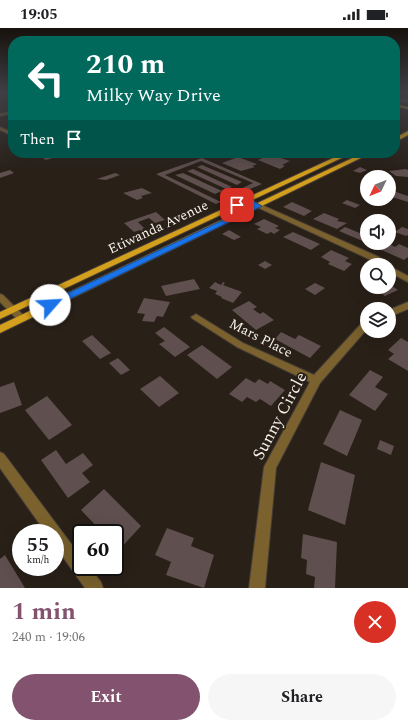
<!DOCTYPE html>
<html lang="en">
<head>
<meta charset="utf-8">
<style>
  body { margin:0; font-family:Spectral,serif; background:#f6f6f6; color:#202124; height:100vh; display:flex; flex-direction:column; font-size:15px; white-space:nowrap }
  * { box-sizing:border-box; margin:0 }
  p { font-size:13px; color:#757577 }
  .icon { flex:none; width:22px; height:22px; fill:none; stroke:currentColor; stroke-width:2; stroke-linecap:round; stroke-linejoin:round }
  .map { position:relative; height:560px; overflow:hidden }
  .panel { display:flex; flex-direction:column; background:#fff; flex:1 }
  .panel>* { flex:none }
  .hud { position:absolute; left:8px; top:8px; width:392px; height:122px; border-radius:16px; box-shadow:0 4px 16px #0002; background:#00695c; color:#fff; overflow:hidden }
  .needle { width:26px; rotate:227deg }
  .controls { position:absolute; left:360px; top:142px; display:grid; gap:8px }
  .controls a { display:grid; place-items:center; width:36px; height:36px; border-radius:50%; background:#fff; box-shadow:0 4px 16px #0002; font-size:20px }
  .speed { position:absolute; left:12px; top:496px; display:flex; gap:8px; font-size:20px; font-weight:700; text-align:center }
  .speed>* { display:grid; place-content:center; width:52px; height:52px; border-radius:50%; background:#fff; box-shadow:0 4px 16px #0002; line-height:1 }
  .speed small { font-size:10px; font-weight:400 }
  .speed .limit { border:2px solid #111; border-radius:6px; background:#fff; color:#111 }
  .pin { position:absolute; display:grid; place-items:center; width:34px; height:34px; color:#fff; margin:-17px; border-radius:8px; box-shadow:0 2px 6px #0006 }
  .me { position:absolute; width:44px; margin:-22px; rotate:64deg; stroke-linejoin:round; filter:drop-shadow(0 0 3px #0008) }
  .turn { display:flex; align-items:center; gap:14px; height:84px; padding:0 12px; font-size:18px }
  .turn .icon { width:52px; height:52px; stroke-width:2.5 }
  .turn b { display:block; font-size:28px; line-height:34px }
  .then { display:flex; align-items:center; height:38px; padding:0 12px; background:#0003; gap:8px; font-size:15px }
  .round { display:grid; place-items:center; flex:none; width:42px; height:42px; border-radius:21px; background:#f6f6f6 }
  .head { display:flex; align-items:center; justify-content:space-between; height:68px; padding:0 12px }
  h1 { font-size:24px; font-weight:700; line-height:30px; color:#82526e }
  .cta { display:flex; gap:8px; margin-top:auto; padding:8px 12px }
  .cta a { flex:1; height:46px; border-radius:24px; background:#82526e; color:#fff; font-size:16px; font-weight:700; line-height:46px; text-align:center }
  .cta a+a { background:#f6f6f6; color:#202124 }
  .status { display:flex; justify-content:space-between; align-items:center; height:28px; padding:0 20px; background:#fff; direction:ltr }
  .status svg { height:11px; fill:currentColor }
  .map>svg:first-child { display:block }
  .building { fill:#5f4f4e }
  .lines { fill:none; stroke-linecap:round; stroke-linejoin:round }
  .street-casing { stroke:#463d36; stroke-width:2 }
  .primary-casing { stroke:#463d36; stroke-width:2 }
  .street { fill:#7a612d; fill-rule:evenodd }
  .primary { fill:#d49f1c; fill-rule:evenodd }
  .route { fill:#1a73e8; stroke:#114b97 }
  .labels { text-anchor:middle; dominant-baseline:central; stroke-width:3.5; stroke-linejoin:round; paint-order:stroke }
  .street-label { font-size:14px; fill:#f7f1eb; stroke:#292018 }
  .near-street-label { font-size:17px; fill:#f7f1eb; stroke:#292018 }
</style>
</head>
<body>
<div class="status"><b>19:05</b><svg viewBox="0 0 49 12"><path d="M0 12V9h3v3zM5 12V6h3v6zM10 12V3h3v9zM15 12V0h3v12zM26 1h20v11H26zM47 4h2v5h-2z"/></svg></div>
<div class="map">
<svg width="408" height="560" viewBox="0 0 408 560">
  <rect width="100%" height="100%" fill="#292018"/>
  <g class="building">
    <polygon points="402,70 408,71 408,74 402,75 395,74"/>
    <polygon points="42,125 49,125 56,129 46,132 39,128 44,127"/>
    <polygon points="267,128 270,129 275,128 290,133 282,137 285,138 280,141 258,132"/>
    <polygon points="238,129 257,136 252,138 255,139 241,143 222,135"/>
    <polygon points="202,130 262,156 232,169 228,167 253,155 201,133 165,147 221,174 216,176 156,146"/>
    <polygon points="202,137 242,154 237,157 197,139"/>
    <polygon points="360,139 367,142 360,145 353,143"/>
    <polygon points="193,141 232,159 226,161 187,143"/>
    <polygon points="406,141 408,142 408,149 396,148 389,143"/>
    <polygon points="10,142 14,145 0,150 0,145"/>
    <polygon points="115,145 120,147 106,152 97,151"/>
    <polygon points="183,145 222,163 215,166 175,147"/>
    <polygon points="142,160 152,165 141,168 143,170 137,172 123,165"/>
    <polygon points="393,163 408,168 408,174 389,168 389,166"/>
    <polygon points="347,172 360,177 355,180 342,175"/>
    <polygon points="292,174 312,183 304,188 283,179"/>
    <polygon points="156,184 165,192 155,195 149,190 138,194 144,200 142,201 145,204 143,205 140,202 134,204 124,195"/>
    <polygon points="324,185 339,191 337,193 347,195 337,201 313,191"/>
    <polygon points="264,191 279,198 275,200 280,202 274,206 271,204 267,206 257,201 261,199 254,196"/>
    <polygon points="345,199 367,208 367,215 339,203"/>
    <polygon points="402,199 408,201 408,207 406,208 395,204"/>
    <polygon points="229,202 241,209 234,212 222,206"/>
    <polygon points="293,204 320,216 311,222 283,209"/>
    <polygon points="381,215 387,215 395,219 399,216 408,220 408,229 404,232 375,219"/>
    <polygon points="331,222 349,230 345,233 352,236 344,243 328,236 330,234 321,229"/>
    <polygon points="265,233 272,237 265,241 258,237"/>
    <polygon points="194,251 200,261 166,268 161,258"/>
    <polygon points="215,254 221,257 223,254 225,255 223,257 242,264 233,275 221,270 222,269 215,266 217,263 209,260"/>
    <polygon points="315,255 325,260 315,267 305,261"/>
    <polygon points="389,256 398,262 385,268 373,259 389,259"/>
    <polygon points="144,270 170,274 163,289 157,288 154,294 142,293 145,286 137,285"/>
    <polygon points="249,273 257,279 253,281 260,286 263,284 274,292 256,302 232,282"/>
    <polygon points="164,299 190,319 175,329 159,316 165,313 155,305"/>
    <polygon points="281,304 295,311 299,307 321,318 310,330 275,311"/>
    <polygon points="92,307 111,325 100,331 82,313"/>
    <polygon points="401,310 408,314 408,343 388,331 394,326 388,322"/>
    <polygon points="202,317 232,339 217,351 187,327"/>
    <polygon points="118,330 130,342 121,347 109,335"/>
    <polygon points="370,342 383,349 375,359 388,366 375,383 349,367"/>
    <polygon points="160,348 179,365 159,379 140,361"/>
    <polygon points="246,350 255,355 259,351 268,356 270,353 285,362 271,378 260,371 256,374 247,369 242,374 229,366"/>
    <polygon points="14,354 22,377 0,385 0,359"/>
    <polygon points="47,368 72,397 49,412 25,382"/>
    <polygon points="340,382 362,392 347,428 323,416"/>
    <polygon points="380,412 394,418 391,427 377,421"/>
    <polygon points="56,422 66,436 83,425 93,437 82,445 90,454 68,470 41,432"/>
    <polygon points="321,434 355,447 345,497 308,482"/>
    <polygon points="104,461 141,498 119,522 115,518 115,505 103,505 81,482"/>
    <polygon points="167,500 194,510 191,518 214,527 204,560 166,547 171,534 155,527"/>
    <polygon points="303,506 337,514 335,560 314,560 315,549 306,546 307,532 301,530"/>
    <polygon points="5,527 25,560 0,560 0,531"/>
  </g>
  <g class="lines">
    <g class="street-casing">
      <g id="street">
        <polygon points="13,83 13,85 0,88 0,86"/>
        <polygon points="0,99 13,105 13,108 0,102"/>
        <polygon points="246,170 379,229 389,237 380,237 373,233 244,173 243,172"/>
        <polygon points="389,238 408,248 408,254 389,244"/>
        <polygon points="0,266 3,267 27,291 25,293 19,293 0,274"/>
        <polygon points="408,274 408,281 389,289 389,282"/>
        <polygon points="196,286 243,315 314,347 361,296 367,293 367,301 320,355 276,440 265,560 249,560 264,439 310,354 237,319 193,291 191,289"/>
        <polygon points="0,424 4,426 81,529 81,539 89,539 101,554 103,560 85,560 55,518 55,505 46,505 0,440"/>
      </g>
    </g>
    <g class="primary-casing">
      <g id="primary">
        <polygon points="395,76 408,79 408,81 395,78"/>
        <polygon points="408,103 408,107 395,114 395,110"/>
        <polygon points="344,125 352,125 0,291 0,284"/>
        <polygon points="363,125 371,125 0,305 0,297"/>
      </g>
    </g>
    <use href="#street" class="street"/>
    <use href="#primary" class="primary"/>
  </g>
  <linearGradient id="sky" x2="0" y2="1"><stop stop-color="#17120d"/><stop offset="0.45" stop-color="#434248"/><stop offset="1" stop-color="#434248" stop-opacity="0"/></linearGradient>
  <rect width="408" height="143" fill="url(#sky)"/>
  <polygon class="route" points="244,171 249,171 262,178 53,279 47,279 46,277 47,275 253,178 247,175 237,179 233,177"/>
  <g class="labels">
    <g class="street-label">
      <text transform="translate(158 199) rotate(-25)">Etiwanda Avenue</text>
      <text transform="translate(261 310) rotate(27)">Mars Place</text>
    </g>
    <g class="near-street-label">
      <text transform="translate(280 388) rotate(-62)">Sunny Circle</text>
    </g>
  </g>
</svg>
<div class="controls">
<a><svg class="needle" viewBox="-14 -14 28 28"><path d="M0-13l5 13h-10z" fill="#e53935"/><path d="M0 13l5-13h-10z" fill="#757577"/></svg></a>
<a><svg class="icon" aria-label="sound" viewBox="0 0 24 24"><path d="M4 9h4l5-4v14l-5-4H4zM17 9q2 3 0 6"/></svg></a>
<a><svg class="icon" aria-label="search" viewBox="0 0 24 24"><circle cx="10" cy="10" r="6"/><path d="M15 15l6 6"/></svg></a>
<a><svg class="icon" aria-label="layers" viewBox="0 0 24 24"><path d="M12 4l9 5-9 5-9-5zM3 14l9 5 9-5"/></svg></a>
</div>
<div class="speed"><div>55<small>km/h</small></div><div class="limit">60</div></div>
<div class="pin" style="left:237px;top:177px;background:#d93025"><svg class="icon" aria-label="arrive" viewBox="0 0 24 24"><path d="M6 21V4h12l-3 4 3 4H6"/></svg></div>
<svg class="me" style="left:50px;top:277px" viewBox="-20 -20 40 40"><circle r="19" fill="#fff"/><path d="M0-13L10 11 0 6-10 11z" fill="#1a73e8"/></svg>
<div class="hud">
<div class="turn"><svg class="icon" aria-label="left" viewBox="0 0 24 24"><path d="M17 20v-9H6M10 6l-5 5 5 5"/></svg><div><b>210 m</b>Milky Way Drive</div></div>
<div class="then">Then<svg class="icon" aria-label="arrive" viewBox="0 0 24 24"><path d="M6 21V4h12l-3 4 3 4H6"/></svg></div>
</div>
</div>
<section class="panel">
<div class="head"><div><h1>1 min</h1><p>240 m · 19:06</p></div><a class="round" style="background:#d93025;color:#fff"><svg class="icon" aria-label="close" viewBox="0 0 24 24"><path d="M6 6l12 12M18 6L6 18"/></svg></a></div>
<div class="cta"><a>Exit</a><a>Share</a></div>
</section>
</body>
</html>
